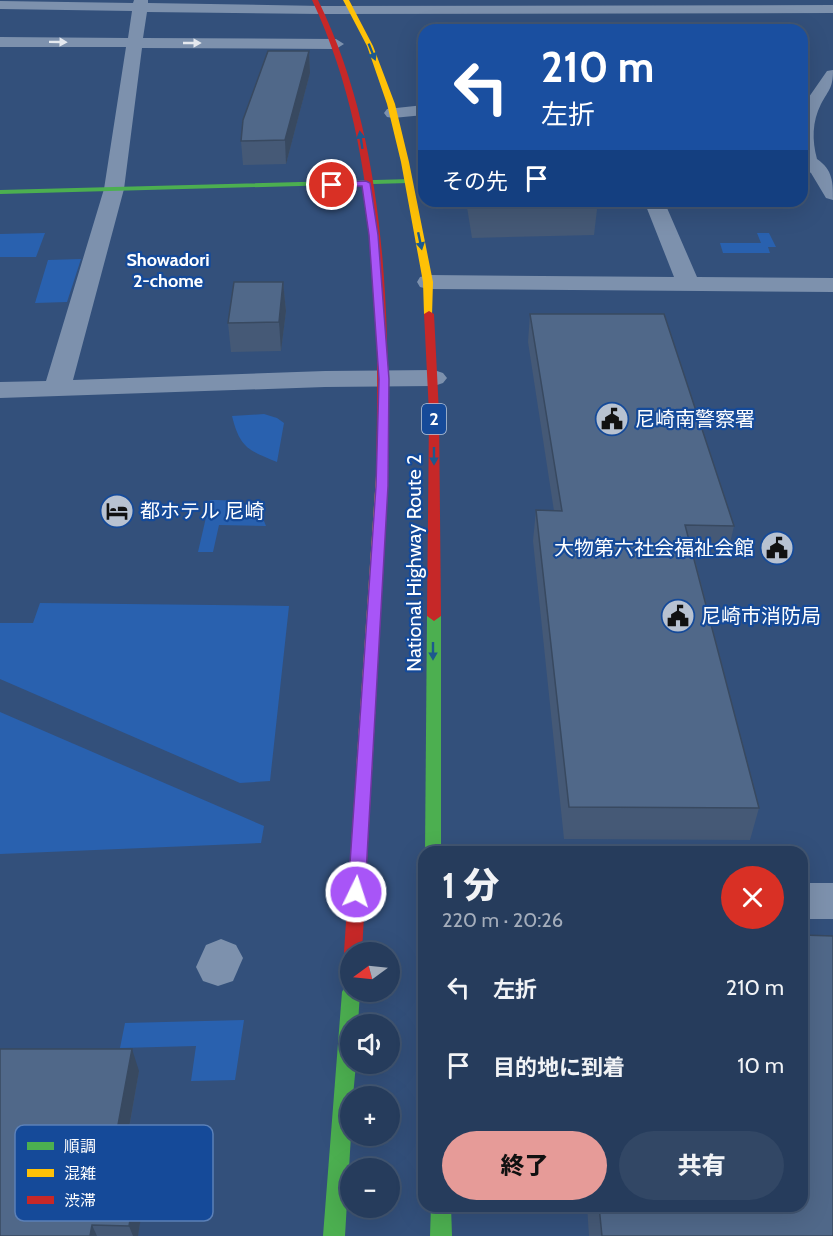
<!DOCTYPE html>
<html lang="ja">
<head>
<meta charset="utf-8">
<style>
  body { margin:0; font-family:Cabin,"Noto Sans JP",sans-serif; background:#324765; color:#f1f3f6; height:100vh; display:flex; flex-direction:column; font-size:22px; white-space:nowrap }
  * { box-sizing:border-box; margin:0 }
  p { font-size:20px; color:#a4adbb }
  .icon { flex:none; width:33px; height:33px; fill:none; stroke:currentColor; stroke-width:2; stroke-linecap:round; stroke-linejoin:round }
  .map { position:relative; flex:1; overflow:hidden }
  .details { position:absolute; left:418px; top:846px; width:390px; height:366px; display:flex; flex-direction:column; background:#263c5c; border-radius:18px; box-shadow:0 6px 24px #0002,0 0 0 2px #425672 }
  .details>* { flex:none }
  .banner { position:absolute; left:418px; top:24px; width:390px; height:183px; border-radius:18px; box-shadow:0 6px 24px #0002,0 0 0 2px #425672; background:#1a4fa0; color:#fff; overflow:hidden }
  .needle { width:39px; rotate:255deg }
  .fabs { position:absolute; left:340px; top:942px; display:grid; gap:12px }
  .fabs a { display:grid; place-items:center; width:60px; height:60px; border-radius:50%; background:#263c5c; box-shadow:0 6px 24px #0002,0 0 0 2px #425672; font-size:30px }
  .pin { position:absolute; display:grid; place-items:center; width:51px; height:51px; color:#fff; margin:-26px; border:3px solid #fff; border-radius:50%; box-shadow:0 2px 6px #0007 }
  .me { position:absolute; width:66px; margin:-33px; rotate:4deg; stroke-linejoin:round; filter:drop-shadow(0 0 4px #0008) }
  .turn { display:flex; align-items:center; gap:21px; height:126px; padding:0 24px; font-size:27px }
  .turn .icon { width:78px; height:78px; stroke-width:2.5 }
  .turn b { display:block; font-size:42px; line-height:51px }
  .then { display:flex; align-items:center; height:57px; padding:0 24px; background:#0003; gap:12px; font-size:22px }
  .round { display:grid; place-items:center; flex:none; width:63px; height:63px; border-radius:32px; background:#324765 }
  .headline { display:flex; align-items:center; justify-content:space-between; height:102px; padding:0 24px }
  h1 { font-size:36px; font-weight:800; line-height:45px }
  .primary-button { display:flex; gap:12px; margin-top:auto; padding:12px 24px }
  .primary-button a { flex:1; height:69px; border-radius:36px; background:#e69b98; color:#111; font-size:24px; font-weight:800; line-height:69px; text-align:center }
  .primary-button a+a { background:#324765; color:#f1f3f6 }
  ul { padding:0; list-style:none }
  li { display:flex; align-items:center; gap:18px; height:78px; padding:0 24px }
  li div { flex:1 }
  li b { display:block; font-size:22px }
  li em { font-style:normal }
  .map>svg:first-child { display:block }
  .green { fill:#2961af }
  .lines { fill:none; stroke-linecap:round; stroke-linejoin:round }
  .street { fill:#7d91ad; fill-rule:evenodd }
  .fast { fill:#4caf50; fill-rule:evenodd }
  .slow { fill:#ffc107; fill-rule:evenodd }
  .jam { fill:#c62828; fill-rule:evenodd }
  .wall { fill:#455976 }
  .shaded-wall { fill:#384960 }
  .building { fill:#506889; stroke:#384960; stroke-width:1.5 }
  .oneway { fill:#e5e9ef }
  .oneway2 { fill:#1d598e }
  .route { fill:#a855f7; stroke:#6d37a1; stroke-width:1.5 }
  .labels { text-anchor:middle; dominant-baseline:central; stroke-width:4.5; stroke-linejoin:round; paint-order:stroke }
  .far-neighbourhood-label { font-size:18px; font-weight:bold; fill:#fff; stroke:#154a99 }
  .shield { fill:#154a99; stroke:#b9c9e0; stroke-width:1.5 }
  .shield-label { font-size:18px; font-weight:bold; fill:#fff }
  .poi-label { font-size:20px; fill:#fff; stroke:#154a99; text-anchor:start }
  .street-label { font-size:20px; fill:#fff; stroke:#154a99 }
  .key { fill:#154a99; stroke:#5b80b8; stroke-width:1.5 }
  .key-label { font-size:16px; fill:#fff }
</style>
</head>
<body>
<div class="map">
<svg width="833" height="1236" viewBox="0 0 833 1236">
  <rect width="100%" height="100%" fill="#33507b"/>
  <g class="green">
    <polygon points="45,233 36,257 0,257 0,234"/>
    <polygon points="757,233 769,233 776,247 768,247 770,253 723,253 720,243 761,243"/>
    <polygon points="81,259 67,302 35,303 48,260"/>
    <path d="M264,414L277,418L284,423L277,462C248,450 240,448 232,416Z"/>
    <path d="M210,500C233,500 258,500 266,526L219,525L213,552H198Z"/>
    <polygon points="40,603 289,606 270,781 240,783 0,679 0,623 33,623"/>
    <polygon points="0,712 264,826 261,843 0,854"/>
    <polygon points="244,1020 235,1080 191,1081 196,1046 120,1048 125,1023"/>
  </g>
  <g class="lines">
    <g class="street">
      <polygon points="134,0 148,0 148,3 321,6 833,5 833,13 321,14 147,12 143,38 336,39 344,44 336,49 142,48 124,189 73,380 325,371 434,370 443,373 447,378 443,383 434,386 325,387 0,398 0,382 46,381 104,189 126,47 0,47 0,37 128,38 132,11 0,9 0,1 133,3"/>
      <path d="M833,70C833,88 829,89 821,104C812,122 812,140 817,159C833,170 833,182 833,200L826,198L811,173L802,167V107L827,71Z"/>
      <polygon points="424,105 424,115 393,118 387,117 384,113 387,109"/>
      <polygon points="644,201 664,201 697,277 833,278 833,292 428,289 420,287 417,282 420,277 428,275 674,277"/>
      <rect x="802" y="883" width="31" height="36"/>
      <polygon points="221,939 236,945 243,958 233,981 218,986 203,981 196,967 206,945"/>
    </g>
    <g class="fast">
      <polygon points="412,179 412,183 409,183 0,194 0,190"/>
      <polygon points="434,611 441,616 441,852 425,852 427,616"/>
      <polygon points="351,984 351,992 360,992 358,1024 351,1024 351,1064 356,1064 353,1096 351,1096 351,1135 345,1236 323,1236 342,992 345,986"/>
      <polygon points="431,1206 451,1206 452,1236 430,1236"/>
    </g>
    <g class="slow">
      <polygon points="343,0 349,0 373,46 395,104 409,162 433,282 432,316 424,314 423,282 401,162 387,104 367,46"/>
      <polygon points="382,472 388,476 372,771 369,775 364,777 359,775 356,771 376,476"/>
    </g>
    <g class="jam">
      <path d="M312,0H318C389,145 389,317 388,476L382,480L376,476C379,318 381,146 312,0Z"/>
      <polygon points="429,311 434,314 439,413 441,616 434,621 427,616 429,413 424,314"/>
      <polygon points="364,765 369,767 372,771 362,952 351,952 351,959 347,957 344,952 356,771 359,767"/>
    </g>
  </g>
  <g class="wall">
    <polygon points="309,51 310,73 286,164 243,165 241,141"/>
    <polygon points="466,201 598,201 594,235 472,238"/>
    <polygon points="283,282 286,311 281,351 231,352 228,323"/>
    <polygon points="530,314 734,526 727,556 694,556 759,808 750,840 564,839 533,541 536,510 554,511 528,342"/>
    <polygon points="139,1071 125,1152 141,1152 148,1173 138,1236 0,1236"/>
    <polygon points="587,1206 802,1206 833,1236 589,1236"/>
  </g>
  <g class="shaded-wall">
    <polygon points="309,51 310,73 286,164 285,140"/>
    <polygon points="283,282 286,311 281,351 279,322"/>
    <polygon points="132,1049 139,1071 121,1173 113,1152"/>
    <polygon points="141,1152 148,1173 138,1236 133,1236 129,1226"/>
    <polygon points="92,1225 97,1236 90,1236"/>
  </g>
  <g class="building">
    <polygon points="268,51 309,51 285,140 241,141 243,120"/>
    <polygon points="234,282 283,282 279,322 228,323"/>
    <polygon points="530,314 664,314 734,526 685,525 759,808 569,807 536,510 562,511"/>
    <polygon points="802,935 833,936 833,1236 602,1236 599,1206 802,1206"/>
    <polygon points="0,1049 132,1049 113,1152 141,1152 129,1226 92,1225 90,1236 0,1236"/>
  </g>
  <defs><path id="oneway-solid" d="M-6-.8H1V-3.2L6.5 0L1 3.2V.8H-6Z" transform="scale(1.5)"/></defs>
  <g class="oneway">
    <use href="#oneway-solid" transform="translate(58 42) rotate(1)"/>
    <use href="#oneway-solid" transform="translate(192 43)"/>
  </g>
  <g class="oneway2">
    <use href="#oneway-solid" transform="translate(372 52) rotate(68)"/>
    <use href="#oneway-solid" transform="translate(361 140) rotate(-99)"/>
    <use href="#oneway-solid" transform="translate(420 241) rotate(78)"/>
    <use href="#oneway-solid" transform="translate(434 456) rotate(90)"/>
    <use href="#oneway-solid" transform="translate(433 651) rotate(90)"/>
  </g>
  <polygon class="route" points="366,181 370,183 378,235 389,379 388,486 365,892 362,897 356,900 350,897 348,892 376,486 379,379 369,235 362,186 332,187 328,185 332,182"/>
  <defs>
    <g id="civic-disc" transform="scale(1.725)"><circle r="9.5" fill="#b8c2d1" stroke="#154a99"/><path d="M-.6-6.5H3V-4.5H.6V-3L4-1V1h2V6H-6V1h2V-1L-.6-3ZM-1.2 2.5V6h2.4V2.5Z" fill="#111"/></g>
    <g id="hotel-disc" transform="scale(1.725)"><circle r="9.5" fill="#b8c2d1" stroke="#154a99"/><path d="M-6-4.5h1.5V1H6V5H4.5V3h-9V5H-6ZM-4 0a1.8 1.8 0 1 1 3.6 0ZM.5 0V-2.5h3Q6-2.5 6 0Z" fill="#111"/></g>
  </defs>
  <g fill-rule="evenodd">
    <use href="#civic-disc" x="612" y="419"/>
    <use href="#hotel-disc" x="117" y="511"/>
    <use href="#civic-disc" x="777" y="548"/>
    <use href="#civic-disc" x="678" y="616"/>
  </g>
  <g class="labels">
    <g class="far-neighbourhood-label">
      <text x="168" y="260">Showadori<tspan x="168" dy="21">2-chome</tspan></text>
    </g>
    <rect class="shield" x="422" y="404" width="24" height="30" rx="4.5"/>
    <g class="shield-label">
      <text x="434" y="419">2</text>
    </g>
    <g class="poi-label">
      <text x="635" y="419">尼崎南警察署</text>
      <text x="140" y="511">都ホテル 尼崎</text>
      <text x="754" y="548" text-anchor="end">大物第六社会福祉会館</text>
      <text x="701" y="616">尼崎市消防局</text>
    </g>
    <g class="street-label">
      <text transform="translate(414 563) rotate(-90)">National Highway Route 2</text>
    </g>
  </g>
  <rect x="15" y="1125" width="198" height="96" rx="9" class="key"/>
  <rect x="27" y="1142" width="27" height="8" fill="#4caf50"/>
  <rect x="27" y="1169" width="27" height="8" fill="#ffc107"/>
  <rect x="27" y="1196" width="27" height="8" fill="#c62828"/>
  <g class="key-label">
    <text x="64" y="1152">順調</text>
    <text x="64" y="1179">混雑</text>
    <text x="64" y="1206">渋滞</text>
  </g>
</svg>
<div class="fabs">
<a><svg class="needle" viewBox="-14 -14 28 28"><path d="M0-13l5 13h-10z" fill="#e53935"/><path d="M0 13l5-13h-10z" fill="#a4adbb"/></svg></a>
<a><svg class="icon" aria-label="sound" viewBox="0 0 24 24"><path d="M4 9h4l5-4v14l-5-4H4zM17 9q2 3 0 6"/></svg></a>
<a>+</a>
<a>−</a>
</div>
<div class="pin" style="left:332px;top:185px;background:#d93025"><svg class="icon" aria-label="arrive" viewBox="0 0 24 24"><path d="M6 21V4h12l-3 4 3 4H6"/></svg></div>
<svg class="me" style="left:356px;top:892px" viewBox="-20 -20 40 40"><circle r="17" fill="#a855f7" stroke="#fff" stroke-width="3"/><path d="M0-11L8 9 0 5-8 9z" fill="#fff"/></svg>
<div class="banner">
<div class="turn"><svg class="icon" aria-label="left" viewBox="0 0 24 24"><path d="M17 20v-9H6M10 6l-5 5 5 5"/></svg><div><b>210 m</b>左折</div></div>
<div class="then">その先<svg class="icon" aria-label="arrive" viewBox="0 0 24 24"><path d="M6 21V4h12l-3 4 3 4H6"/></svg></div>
</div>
<section class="details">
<div class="headline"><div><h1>1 分</h1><p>220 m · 20:26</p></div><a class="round" style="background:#d93025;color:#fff"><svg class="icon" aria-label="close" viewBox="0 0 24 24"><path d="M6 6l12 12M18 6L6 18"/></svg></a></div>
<ul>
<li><svg class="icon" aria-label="left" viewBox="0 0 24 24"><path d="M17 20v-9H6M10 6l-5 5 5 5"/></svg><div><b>左折</b></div><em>210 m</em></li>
<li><svg class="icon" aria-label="arrive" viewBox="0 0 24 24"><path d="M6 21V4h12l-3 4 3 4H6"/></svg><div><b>目的地に到着</b></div><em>10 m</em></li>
</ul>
<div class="primary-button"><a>終了</a><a>共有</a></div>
</section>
</div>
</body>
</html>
